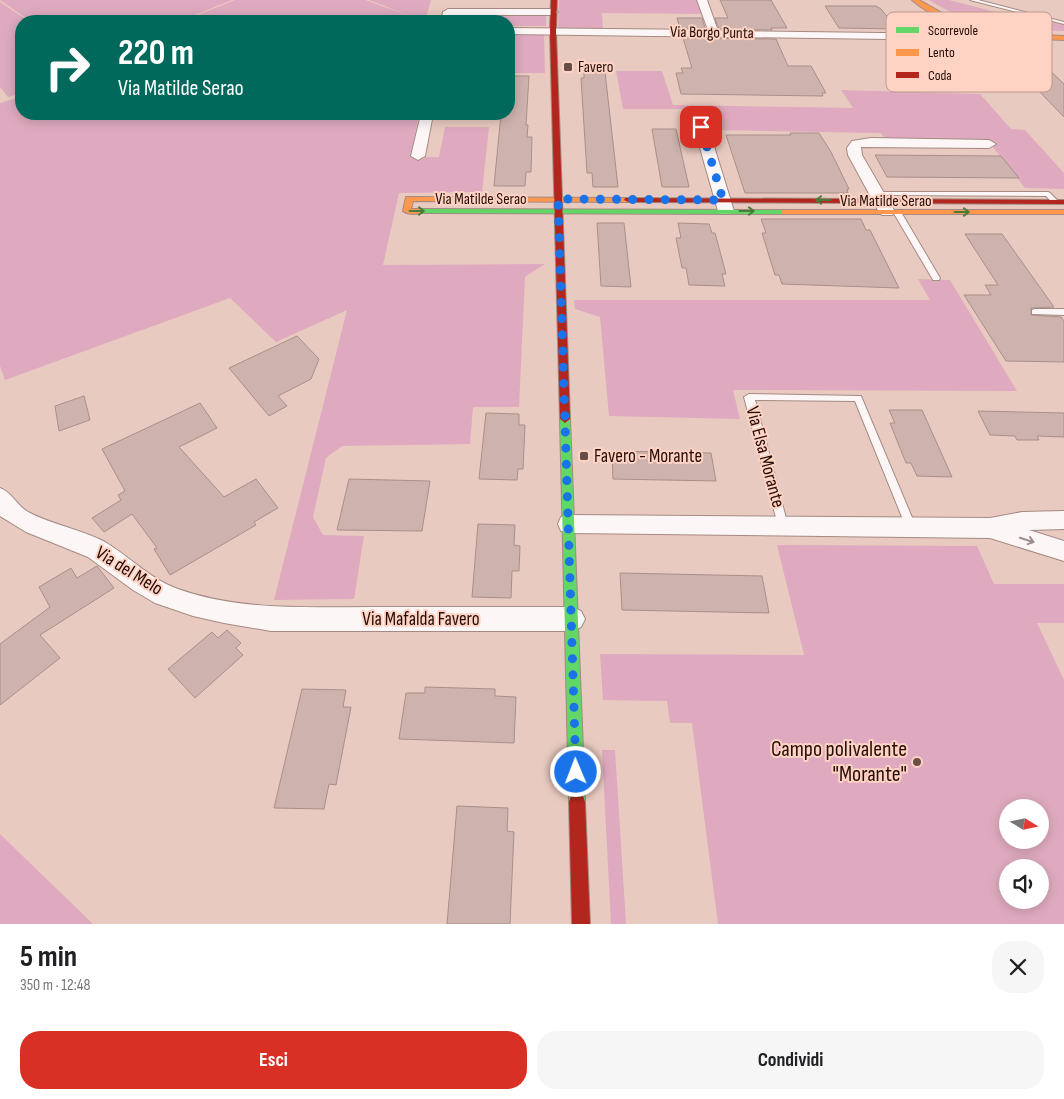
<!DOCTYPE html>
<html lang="it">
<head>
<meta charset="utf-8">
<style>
  body { margin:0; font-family:"Sofia Sans Condensed",sans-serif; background:#f6f6f6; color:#202124; height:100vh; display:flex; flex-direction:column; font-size:19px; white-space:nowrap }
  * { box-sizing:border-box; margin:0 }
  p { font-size:16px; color:#757577 }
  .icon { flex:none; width:28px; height:28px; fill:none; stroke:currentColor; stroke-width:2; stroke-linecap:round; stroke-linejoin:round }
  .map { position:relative; height:924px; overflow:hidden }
  .side { display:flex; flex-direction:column; background:#fff; flex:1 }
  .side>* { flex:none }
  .top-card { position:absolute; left:15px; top:15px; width:500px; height:105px; border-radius:20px; box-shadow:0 2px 12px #0003; background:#00695c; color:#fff; overflow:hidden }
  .needle { width:32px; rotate:100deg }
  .buttons { position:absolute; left:999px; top:799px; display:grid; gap:10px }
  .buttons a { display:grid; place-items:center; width:50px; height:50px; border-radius:50%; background:#fff; box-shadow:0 2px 12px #0003; font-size:25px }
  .pin { position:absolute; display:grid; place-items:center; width:42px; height:42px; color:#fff; margin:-21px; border-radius:10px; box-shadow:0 2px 8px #0006 }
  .me { position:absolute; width:55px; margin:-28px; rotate:359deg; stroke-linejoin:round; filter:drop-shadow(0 0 4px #0008) }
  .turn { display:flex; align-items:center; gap:18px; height:105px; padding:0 20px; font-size:22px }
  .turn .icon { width:65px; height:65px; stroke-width:2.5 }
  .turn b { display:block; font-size:35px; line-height:42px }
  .round { display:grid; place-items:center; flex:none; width:52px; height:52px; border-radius:20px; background:#f6f6f6 }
  .headline { display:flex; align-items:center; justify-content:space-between; height:85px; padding:0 20px }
  h1 { font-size:30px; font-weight:700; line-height:38px }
  .button { display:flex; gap:10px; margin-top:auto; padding:10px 20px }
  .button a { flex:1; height:58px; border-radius:20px; background:#d93025; color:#fff; font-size:20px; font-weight:700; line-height:58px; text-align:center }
  .button a+a { background:#f6f6f6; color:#202124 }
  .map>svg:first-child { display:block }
  .green { fill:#dfaabf; fill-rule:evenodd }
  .building { fill:#ceb2ad; stroke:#a98f8a }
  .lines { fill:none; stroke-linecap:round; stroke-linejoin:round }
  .lane-casing { stroke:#a48a82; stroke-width:2 }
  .street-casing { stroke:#a48a82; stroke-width:2 }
  .fast-casing { stroke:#a48a82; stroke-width:2 }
  .slow-casing { stroke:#a48a82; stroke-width:2 }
  .jam-casing { stroke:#a48a82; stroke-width:2 }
  .lane { fill:#fcf7f6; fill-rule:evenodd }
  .street { fill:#fcf7f6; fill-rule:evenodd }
  .fast { fill:#63d668; fill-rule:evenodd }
  .slow { fill:#ff974d; fill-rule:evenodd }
  .jam { fill:#b3261e; fill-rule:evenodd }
  .oneway { stroke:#477c3b }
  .oneway2 { stroke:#9b8e8a }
  .route { stroke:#1a73e8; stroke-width:9; stroke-dasharray:0 16.2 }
  .poi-dot { fill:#6a4f46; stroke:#fed3c4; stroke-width:2 }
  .labels { text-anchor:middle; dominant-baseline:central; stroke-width:4; stroke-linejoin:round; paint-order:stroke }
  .far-street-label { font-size:16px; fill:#250d05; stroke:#fed3c4 }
  .far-poi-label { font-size:16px; fill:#250d05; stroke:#fed3c4; text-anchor:start }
  .poi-label { font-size:19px; fill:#250d05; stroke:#fed3c4; text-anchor:start }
  .street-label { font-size:19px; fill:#250d05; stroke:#fed3c4 }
  .near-poi-label { font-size:22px; fill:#250d05; stroke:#fed3c4; text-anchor:end }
  .key { fill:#fed3c4; stroke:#bd988b; stroke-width:1 }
  .key-label { font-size:14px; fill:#250d05 }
</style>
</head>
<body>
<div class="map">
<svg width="1064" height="924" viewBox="0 0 1064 924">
  <rect width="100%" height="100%" fill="#e9cac0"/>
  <g class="green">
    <polygon points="0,0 232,0 180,21 30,21"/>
    <polygon points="235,0 365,0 413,17 369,0 431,0 425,21 183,21"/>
    <polygon points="559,0 697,0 702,14 602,13 603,30 558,30"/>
    <path d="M929,0H949L1015,17L1025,15L1064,25V31C1016,30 970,27 929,0Z"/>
    <polygon points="0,2 28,21 21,21 21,93 8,97 0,87"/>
    <polygon points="453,15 546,16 546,26 509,26 509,21 451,21"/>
    <polygon points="509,34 544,34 545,73 509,73"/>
    <polygon points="616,71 662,71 673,105 853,108 841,90 980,94 1011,129 1025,130 1064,173 1064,189 1025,188 988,141 885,139 881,133 713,130 706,109 623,109"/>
    <polygon points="21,97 21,114 419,114 410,157 439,157 445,127 489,127 482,192 399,193 383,265 545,264 525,277 519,407 473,407 470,444 342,446 326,458 313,517 323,535 364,536 354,599 274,600 347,310 276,342 230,298 5,380 0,366 0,103"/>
    <polygon points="918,279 950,280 1017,391 733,390 740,419 609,416 600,317 575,309 574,300 930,300"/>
    <path d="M777,545L977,546L994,584H1064V623H1037L1064,680V924H718L692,723H670L667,701L603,700L600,654L804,655ZM1008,808H1040V840H1008ZM1008,868H1040V900H1008Z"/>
    <polygon points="602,750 615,750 626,924 611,924"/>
    <polygon points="0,834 93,924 0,924"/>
  </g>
  <g class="building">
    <polygon points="720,0 771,0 787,28 771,28 772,30 719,29 715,18 728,18"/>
    <polygon points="825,6 876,6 881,9 897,29 839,28"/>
    <polygon points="677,18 702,18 705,28 680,28"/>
    <polygon points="683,38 776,39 788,66 811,66 826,93 822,93 823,96 681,94 676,73 683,73 681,68 692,68"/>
    <polygon points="888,45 983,46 994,56 1026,57 1028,59 1038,59 1064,84 1064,117 1033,85 1004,85 992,71 908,71"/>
    <polygon points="584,72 605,72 618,187 593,187 592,173 587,173 581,78 584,78"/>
    <polygon points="509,76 529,76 526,125 528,125 527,137 532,137 531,172 526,172 525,186 494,186 501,114 509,114"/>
    <polygon points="652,129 676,129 689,187 662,187"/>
    <polygon points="790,133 819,133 831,152 849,189 847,189 848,193 745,193 726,135 791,135"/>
    <polygon points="875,155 1001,156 1019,178 887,177"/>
    <polygon points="761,219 861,219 866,230 870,230 899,288 782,284 779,275 775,275 762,233 766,233"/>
    <polygon points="597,223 624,223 631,287 601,286"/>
    <polygon points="678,223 709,224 712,233 715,233 726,274 722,274 725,286 689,285 686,268 682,268 676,238 681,238"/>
    <polygon points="965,234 1002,234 1054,307 1031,308 1031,315 1061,317 1064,321 1064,362 1006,361 964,295 991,295 985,285 998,285"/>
    <polygon points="297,336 319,359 311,379 278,396 287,406 269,416 229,368"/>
    <polygon points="84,396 90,420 59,431 55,406"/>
    <polygon points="200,403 217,428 179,447 224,497 256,479 278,508 254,522 256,525 170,575 154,549 157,548 132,514 104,532 92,518 121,500 118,495 125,491 102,449"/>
    <polygon points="889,410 922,410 952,477 917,476 911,463 906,463 890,423 895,423"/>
    <polygon points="978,411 1064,413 1064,437 1037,436 1039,440 1017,440 1015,436 990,435"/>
    <polygon points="486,413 519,414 519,425 525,425 523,469 518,469 517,480 479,479"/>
    <polygon points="612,451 711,453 716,481 613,479"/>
    <polygon points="349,479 430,481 422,531 337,530"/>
    <polygon points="478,524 515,525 514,545 520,546 519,571 512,571 511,598 472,597"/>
    <polygon points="97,566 114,588 40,635 60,658 0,705 0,644 50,607 39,587 71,568 77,578"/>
    <polygon points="620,573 762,576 769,613 622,610"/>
    <polygon points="227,630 241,643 236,648 243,655 195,698 168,669 212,632 218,638"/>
    <polygon points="425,687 495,689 495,696 516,697 514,743 399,739 406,693 425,693"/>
    <polygon points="302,689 346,690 343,707 351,707 336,785 329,784 324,809 274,808"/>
    <polygon points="457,806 508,808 507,831 514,832 510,924 447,924"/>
  </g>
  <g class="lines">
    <g class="lane-casing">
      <g id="lane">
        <polygon points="970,0 978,0 1064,22 1064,24"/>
        <polygon points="875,192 1048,192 1050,193 1059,202 1053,203 1046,196 877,195 874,193"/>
        <polygon points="894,210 901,212 940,278 939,280 933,280 932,278 893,212"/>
        <polygon points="1035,309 1064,309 1064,315 1032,314 1032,310"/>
        <polygon points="749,394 861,396 916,527 915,530 911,531 907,530 906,527 855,401 755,400 788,526 787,529 783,530 779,529 744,397"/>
      </g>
    </g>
    <g class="street-casing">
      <g id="street">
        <polygon points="697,0 707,0 718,31 960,34 1011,32 1016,35 1011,38 960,40 509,34 509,28 708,30"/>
        <polygon points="448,9 553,9 558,12 553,15 452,15 451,21 441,21 443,12"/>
        <polygon points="421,114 433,114 425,156 418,160 411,156"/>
        <polygon points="701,123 708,127 734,211 731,214 721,214 718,211 694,127"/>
        <polygon points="871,138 989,140 996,144 989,148 861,147 862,155 895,212 892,215 882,215 879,212 848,155 847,148 852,141"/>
        <path d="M0,488C12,492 16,505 28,512C52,525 81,529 105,542C130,557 150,579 178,589C240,611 307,607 372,607C439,607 505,607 572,607L581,611L585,619L581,627L572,631H271L224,623L193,616L155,603L133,590L88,557L26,532L0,516Z"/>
        <polygon points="1064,511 1064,529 1029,530 1064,541 1064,561 990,538 569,533 561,531 558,524 561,517 569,515 990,518 1022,512"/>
      </g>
    </g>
    <g class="fast-casing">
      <g id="fast">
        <polygon points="418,209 784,210 788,212 784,214 421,213 417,211"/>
        <polygon points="565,415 570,419 585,802 583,808 577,810 571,808 569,802 560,419"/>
      </g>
    </g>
    <g class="slow-casing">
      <g id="slow">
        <path d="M912,0H919L951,18L986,29L1024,34L1064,36V40C1013,38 953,35 912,0Z"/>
        <path d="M406,197L628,198L632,200L628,202L413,201L411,209H421L425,211C420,215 408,215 403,211Z"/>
        <rect x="781" y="210" width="283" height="4"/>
      </g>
    </g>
    <g class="jam-casing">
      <g id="jam">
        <polygon points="551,0 557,0 556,31 570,419 565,423 560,419 550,31"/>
        <polygon points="625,198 1064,200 1064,204 628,202 624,200"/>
        <polygon points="577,794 583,796 585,802 590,924 572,924 569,802 571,796"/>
      </g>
    </g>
    <use href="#lane" class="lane"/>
    <use href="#street" class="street"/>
    <use href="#fast" class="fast"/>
    <use href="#slow" class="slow"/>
    <use href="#jam" class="jam"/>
  </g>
  <defs><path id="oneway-shaft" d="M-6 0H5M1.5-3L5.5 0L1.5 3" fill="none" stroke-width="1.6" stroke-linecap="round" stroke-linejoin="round" transform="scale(1.25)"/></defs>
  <g class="oneway">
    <use href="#oneway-shaft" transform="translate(823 200) rotate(-180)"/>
    <use href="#oneway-shaft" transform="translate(417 211)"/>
    <use href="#oneway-shaft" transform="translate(747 211)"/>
    <use href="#oneway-shaft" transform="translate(962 212)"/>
  </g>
  <use class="oneway2" href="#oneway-shaft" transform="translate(1027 540) rotate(18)"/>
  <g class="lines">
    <polyline class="route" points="576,772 558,199 723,200 701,127"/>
  </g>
  <g class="poi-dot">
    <rect x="563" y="62" width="10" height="10" rx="2.5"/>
    <rect x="579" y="451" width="10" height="10" rx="2.5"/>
    <circle cx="917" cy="762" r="5"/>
  </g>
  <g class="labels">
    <g class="far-street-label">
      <text transform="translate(712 33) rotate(1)">Via Borgo Punta</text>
      <text x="481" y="199">Via Matilde Serao</text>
      <text x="886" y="201">Via Matilde Serao</text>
    </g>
    <g class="far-poi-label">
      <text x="578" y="67">Favero</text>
    </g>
    <g class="poi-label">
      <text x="594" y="456">Favero - Morante</text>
    </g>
    <g class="street-label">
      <text transform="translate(765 457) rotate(75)">Via Elsa Morante</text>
      <text transform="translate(129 571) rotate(32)">Via del Melo</text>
      <text x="421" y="619">Via Mafalda Favero</text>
    </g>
    <g class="near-poi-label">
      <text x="907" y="749">Campo polivalente<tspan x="907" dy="25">"Morante"</tspan></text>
    </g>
  </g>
  <rect x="886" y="12" width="166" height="80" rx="8" class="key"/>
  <rect x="896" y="27" width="23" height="6" fill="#63d668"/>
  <rect x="896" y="49" width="23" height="7" fill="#ff974d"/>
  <rect x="896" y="72" width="23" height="6" fill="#b3261e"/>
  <g class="key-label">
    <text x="928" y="35">Scorrevole</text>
    <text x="928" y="57">Lento</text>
    <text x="928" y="80">Coda</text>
  </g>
</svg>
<div class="buttons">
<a><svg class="needle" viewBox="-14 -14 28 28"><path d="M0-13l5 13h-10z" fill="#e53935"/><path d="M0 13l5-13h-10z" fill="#757577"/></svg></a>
<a><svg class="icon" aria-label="sound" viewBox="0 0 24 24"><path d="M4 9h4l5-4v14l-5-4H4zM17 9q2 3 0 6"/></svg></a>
</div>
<div class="pin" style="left:701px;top:127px;background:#d93025"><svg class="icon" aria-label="arrive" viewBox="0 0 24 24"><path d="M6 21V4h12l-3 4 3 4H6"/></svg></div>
<svg class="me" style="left:576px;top:772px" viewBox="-20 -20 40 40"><circle r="17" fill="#1a73e8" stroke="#fff" stroke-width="3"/><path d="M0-11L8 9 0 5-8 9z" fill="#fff"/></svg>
<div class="top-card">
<div class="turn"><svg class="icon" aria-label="right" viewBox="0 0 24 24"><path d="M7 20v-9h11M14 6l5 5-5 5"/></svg><div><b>220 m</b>Via Matilde Serao</div></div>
</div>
</div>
<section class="side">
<div class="headline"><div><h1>5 min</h1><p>350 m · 12:48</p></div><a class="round"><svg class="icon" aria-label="close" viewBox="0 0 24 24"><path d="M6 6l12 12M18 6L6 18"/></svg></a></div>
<div class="button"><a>Esci</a><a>Condividi</a></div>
</section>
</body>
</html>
